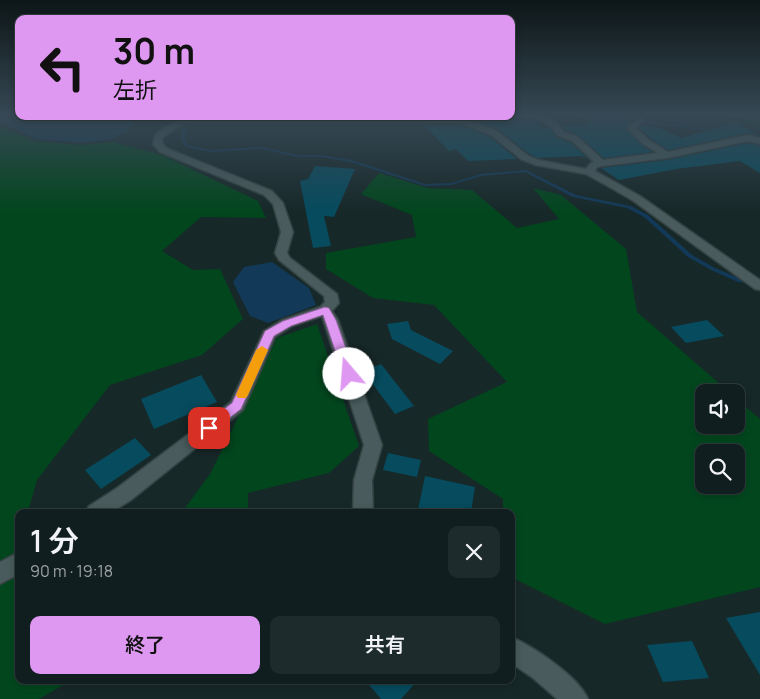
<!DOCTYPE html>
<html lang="ja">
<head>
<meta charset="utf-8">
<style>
  body { margin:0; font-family:Manrope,"Noto Sans JP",sans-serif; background:#1e2b2c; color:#f1f3f6; height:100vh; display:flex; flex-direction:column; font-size:19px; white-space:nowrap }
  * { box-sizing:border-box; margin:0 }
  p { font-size:16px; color:#9ca2a4 }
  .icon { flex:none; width:28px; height:28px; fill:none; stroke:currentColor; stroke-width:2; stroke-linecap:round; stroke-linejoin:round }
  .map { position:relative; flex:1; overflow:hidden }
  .sheet { position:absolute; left:15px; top:509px; width:500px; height:175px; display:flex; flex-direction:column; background:#111e1f; border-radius:10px; box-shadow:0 2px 8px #0003,0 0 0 1px #303c3d }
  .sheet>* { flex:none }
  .banner { position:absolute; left:15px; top:15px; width:500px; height:105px; border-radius:10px; box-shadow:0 2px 8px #0003,0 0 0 1px #303c3d; background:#df98f2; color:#111; overflow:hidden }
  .controls { position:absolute; left:695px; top:384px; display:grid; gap:10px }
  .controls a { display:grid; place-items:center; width:50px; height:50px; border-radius:10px; background:#111e1f; box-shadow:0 2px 8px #0003,0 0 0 1px #303c3d; font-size:25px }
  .pin { position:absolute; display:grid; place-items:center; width:42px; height:42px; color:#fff; margin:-21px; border-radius:10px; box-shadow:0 2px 8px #0006 }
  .me { position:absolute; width:55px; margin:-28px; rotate:342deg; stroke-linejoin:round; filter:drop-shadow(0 0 4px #0008) }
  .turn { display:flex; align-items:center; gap:18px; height:105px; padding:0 15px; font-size:22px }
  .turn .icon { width:65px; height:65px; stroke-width:2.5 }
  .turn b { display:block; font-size:35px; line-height:42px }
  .round { display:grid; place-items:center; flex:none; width:52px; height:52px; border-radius:10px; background:#1e2b2c }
  .overview { display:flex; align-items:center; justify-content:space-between; height:85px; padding:0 15px }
  h1 { font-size:30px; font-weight:600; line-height:38px }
  .action { display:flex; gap:10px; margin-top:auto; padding:10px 15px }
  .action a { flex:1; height:58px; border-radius:10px; background:#df98f2; color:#111; font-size:20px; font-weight:600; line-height:58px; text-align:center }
  .action a+a { background:#1e2b2c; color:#f1f3f6 }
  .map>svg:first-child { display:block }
  .green { fill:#02461e; fill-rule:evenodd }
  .water { fill:#133958 }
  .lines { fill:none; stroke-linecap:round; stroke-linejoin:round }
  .stream { fill:#133958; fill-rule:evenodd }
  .building { fill:#064b5e }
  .street-casing { stroke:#354242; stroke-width:3 }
  .street { fill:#495b5c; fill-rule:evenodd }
  .route { fill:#df98f2; stroke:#91639d }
  .slow { fill:#f59e0b }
</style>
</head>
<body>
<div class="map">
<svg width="760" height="699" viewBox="0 0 760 699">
  <rect width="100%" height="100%" fill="#172829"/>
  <g class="green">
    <polygon points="732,114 760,114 760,130"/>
    <polygon points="0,125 34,141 81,145 113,142 162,155 258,201 266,218 201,217 162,251 193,270 220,269 243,319 202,355 110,385 37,480 28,512 19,512 19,546 11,574 19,573 19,680 72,680 39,699 0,699"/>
    <path d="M379,173L428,188L472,190L517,228L559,219L533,188L561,195L626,249L637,312L729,392H704V425H736V399L760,419V587L605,624L511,577V512H503V499L429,451L428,419L507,382L434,305L373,298L326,269V253L416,237L412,215L361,194ZM736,452V485H704V452Z"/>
    <polygon points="317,324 359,446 329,473 248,493 248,512 182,512 210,474 277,338"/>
  </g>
  <g class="water">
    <polygon points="0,114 19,114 19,116 141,116 127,131 109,140 81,143 36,139 0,122"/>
    <polygon points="272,262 309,288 316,305 268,323 250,316 233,282 244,267"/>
  </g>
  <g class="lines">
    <g class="stream">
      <polygon points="614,114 620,114 645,121 710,129 760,144 760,146 710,131 645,123"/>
      <polygon points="183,116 187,116 185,140 188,145 211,150 262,147 298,155 320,155 352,160 425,184 451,183 481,174 526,170 576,195 631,206 648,215 692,255 715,268 741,279 760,280 760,284 738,282 711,270 688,257 644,217 627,208 573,197 525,172 481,176 451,185 425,186 351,162 320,157 298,157 262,149 211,152 186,147 181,140"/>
    </g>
  </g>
  <g class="building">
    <polygon points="609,114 632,121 626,127 626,129 642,145 652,152 604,158 579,136 564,129 562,126 590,124 582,115"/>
    <polygon points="465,116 536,120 542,128 550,128 556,137 571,143 588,159 581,156 537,158 528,153 498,129"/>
    <polygon points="736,122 760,136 748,133 668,150 650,138 639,128 643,125 660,128 681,138"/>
    <polygon points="424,125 461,125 490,137 517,159 468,161 456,149 449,151"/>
    <polygon points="748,143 760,146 760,173 740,161 676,169 619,180 601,168 667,160"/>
    <polygon points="315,166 355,169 334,217 324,216 331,246 313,248 300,181 308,179"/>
    <polygon points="707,320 724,336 686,343 671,327"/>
    <polygon points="408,321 411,330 453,351 440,364 392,339 387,324"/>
    <polygon points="381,364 414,406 395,414 363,371"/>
    <polygon points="201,375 217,402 154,429 141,399"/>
    <polygon points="135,438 151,455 101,489 85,470"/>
    <polygon points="388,453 421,460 417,477 383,470"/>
    <polygon points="425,476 475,487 471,512 428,512 418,510"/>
    <polygon points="760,612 760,675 726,618"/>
    <polygon points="692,641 709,678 663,682 647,645"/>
    <polygon points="365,680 418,680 401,699 381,699"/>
  </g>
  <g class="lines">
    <g class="street-casing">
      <g id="street">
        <path d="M511,114H543L557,123L563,131L578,137L603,160L658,153L643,144L627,128L641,117L645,120L636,128L649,140L668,152L748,135L760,138V144L748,141L667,158L602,166L597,167L595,171L640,196L760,280V290L755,289L632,200L606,185L586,174L536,165L521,159L491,135L461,123H184L162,138L163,144L166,148L272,191L283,203L293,232L287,253L290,258L337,294L339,303L332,311L338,320L382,445L372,480L373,512H353L354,480L364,445L322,316L292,326L275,337L243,410L131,500L112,512H86L89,506L117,488L231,402L264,331L282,320L320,307L325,302L324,296L279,260L275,253L281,232L273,204L264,195L160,152L153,144L155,135C172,121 187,115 209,118L462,117L497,131L527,155L538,160L586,169L591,163L594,162L572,141L557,135L551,127L537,118L508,117L511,116Z"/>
        <polygon points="19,552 19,574 0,584 0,562"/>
        <path d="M511,637C533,646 579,677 588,699H557L533,678L511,663Z"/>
      </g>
    </g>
    <use href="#street" class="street"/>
  </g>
  <linearGradient id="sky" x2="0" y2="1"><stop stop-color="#0d1617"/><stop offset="0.54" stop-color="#364854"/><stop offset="1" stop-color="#364854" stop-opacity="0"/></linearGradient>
  <rect width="760" height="212" fill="url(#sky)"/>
  <polygon class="route" points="325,307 329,308 336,320 355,374 353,377 349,378 343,374 323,315 291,326 274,336 241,409 213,431 209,433 204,431 202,428 204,424 232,403 265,331 283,321"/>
  <polygon class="slow" points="262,346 268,350 248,395 246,398 238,398 236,395 256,350"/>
</svg>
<div class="controls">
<a><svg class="icon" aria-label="sound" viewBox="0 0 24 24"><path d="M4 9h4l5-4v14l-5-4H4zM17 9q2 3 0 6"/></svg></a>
<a><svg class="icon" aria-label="search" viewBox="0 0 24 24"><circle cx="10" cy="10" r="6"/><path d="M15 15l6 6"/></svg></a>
</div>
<div class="pin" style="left:209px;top:428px;background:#d93025"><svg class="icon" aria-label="arrive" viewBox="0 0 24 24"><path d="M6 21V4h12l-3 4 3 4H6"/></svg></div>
<svg class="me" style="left:349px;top:374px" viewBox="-20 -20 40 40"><circle r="19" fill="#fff"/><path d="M0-13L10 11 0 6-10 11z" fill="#df98f2"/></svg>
<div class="banner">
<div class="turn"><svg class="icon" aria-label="left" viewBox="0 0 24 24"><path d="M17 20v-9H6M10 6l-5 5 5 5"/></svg><div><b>30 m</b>左折</div></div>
</div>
<section class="sheet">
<div class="overview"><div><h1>1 分</h1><p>90 m · 19:18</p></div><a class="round"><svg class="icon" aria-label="close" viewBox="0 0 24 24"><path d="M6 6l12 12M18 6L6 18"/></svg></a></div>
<div class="action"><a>終了</a><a>共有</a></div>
</section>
</div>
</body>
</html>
